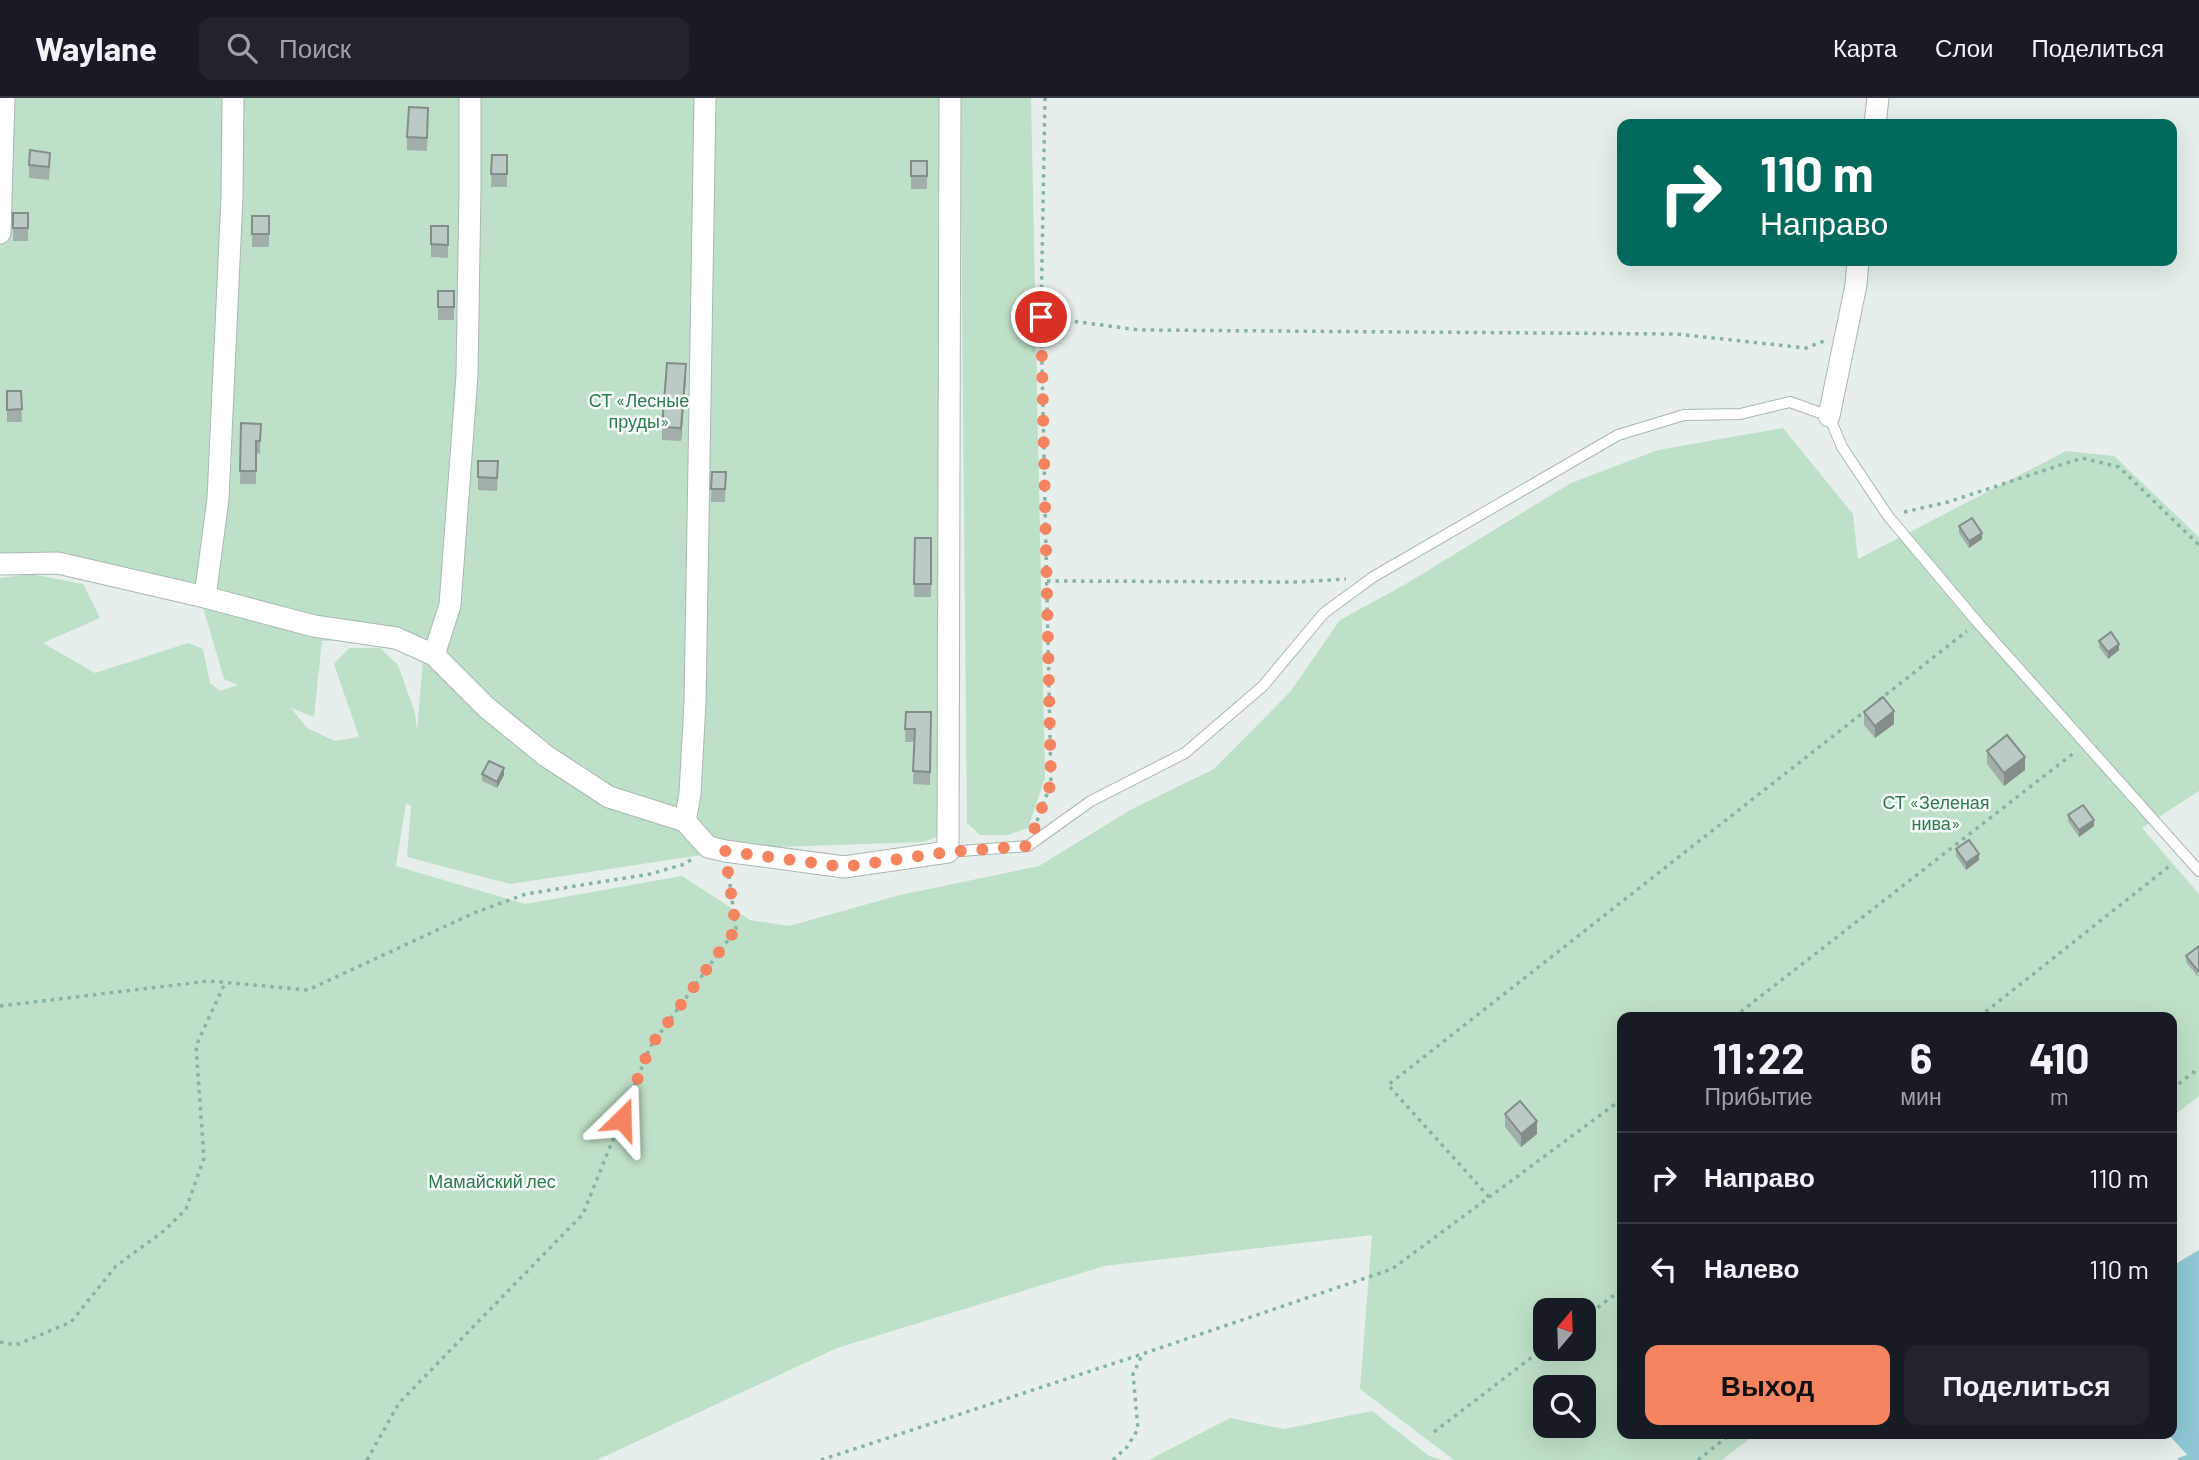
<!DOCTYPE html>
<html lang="ru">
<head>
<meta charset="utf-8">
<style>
  body { margin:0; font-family:Barlow,sans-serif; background:#20242c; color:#f1f3f6; height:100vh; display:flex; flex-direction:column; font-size:26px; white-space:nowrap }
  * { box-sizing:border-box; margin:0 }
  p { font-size:23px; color:#9ea1a6 }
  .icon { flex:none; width:38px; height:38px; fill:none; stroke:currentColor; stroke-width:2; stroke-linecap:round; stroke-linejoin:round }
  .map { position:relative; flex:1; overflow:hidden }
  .drawer { position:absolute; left:1617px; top:914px; width:560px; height:427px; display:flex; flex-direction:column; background:#171b24; border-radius:14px; box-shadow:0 7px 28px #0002 }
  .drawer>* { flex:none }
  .hud { position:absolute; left:1617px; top:21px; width:560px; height:147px; border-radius:14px; box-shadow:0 7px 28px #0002; background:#00695c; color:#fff; overflow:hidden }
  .needle { width:46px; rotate:19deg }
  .fabs { position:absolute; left:1533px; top:1200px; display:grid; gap:14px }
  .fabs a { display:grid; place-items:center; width:63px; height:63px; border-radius:14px; background:#171b24; box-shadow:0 7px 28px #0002; font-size:35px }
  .pin { position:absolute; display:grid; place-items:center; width:60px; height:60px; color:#fff; margin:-30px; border:4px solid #fff; border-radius:50%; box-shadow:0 2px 7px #0007 }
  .me { position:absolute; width:77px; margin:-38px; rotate:22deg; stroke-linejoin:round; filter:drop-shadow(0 0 5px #0008) }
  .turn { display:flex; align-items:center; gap:24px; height:147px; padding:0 28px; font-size:32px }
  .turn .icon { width:91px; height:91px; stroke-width:2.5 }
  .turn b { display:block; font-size:49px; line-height:60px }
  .eta { display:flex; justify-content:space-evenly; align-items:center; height:119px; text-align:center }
  .eta b { font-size:42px; font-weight:700; line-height:49px }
  .button { display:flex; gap:14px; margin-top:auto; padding:14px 28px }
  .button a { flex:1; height:80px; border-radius:14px; background:#f4845f; color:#111; font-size:28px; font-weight:700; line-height:80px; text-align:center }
  .button a+a { background:#20242c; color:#f1f3f6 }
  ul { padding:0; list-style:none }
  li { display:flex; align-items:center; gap:21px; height:91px; padding:0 28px; border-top:2px solid #363941 }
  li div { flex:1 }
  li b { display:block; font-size:26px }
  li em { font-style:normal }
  header { display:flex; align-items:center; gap:42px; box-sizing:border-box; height:98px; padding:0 35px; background:#171b24; border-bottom:2px solid #363941 }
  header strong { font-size:33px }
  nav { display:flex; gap:38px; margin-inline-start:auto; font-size:24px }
  .search { width:490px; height:63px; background:#20242c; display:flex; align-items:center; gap:18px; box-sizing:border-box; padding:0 24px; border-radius:14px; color:#9ea1a6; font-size:26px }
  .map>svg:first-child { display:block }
  .green { fill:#bfe0c8; fill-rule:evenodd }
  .water { fill:#8ec9d4 }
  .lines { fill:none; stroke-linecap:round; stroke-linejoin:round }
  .stream { stroke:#8ec9d4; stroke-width:6 }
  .lane-casing { stroke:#a8b8b2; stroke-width:12 }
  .street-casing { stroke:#a8b8b2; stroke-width:23 }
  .path { stroke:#86b3a5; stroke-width:3.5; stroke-dasharray:3.5 5; stroke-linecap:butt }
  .lane { stroke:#fff; stroke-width:10 }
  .street { stroke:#fff; stroke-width:21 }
  .wall { fill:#a1aea9 }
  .shaded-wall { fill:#838d89 }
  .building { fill:#bbcac4; stroke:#838d89; stroke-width:2 }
  .route { stroke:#f4845f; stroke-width:12; stroke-dasharray:0 21.6 }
  .labels { text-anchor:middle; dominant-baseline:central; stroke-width:5; stroke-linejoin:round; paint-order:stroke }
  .park-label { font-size:18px; fill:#2d7a4b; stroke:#f7fbf9 }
</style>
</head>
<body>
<header>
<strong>Waylane</strong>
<div class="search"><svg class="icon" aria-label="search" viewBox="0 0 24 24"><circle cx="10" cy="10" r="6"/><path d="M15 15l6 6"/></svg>Поиск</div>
<nav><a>Карта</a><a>Слои</a><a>Поделиться</a></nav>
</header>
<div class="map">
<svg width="2199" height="1362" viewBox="0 0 2199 1362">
  <rect width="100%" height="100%" fill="#e6efeb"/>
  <g class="green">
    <path d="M0,0H945L955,732L923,744L748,750L510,786L407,759L411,708L406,705L396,768L525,806L682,778L750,822L789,828L900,797L1039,768L1132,711L1214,671L1290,594L1340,522L1404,487L1571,385L1658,352L1783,330L1853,416L1858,461L2066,353L2114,358L2199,439V693L2142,730L2199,796V998L2172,1019V919H1622V1335H1757L1722,1362H1454L1360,1291L1372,1137L1104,1168L837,1250L597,1362H0V480L31,476L83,486L100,520L43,545L95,575L188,545L203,551L210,585L220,593L238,587L224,581L197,489L0,467ZM425,539L417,633L415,615L398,567L380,550H349L334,566L359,639L335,643L307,630L291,610L314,619L322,543ZM1545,1213H1584V1251H1545ZM1545,1290H1584V1328H1545Z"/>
    <polygon points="960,0 1031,0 1045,680 1028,730 1008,737 980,737 967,725"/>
    <polygon points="1372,1313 1429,1358 1443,1362 1149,1362 1230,1320 1284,1331"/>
  </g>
  <polygon class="water" points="2199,1152 2199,1362 2192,1362 2167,1335 2172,1335 2172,1168"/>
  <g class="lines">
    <polyline class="stream" points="2181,1362 2190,1359 2199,1361"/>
    <g class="lane-casing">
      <polyline id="lane" points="948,754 1028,748 1091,703 1185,655 1263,588 1324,515 1373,479 1618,337 1684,317 1740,316 1790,304 1829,318 1842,349 1888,418 1978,525 2199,773"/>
    </g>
    <g class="street-casing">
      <g id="street">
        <polyline points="1875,26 1878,0"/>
        <polyline points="0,135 4,0"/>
        <polyline points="1829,318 1856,187 1858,163"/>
        <polyline points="0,466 58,465 205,499 314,528 396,540 434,557 486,609 546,658 609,699 685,723 708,749 725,753 844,769 948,754 950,0"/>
        <polyline points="205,499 218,401 232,99 233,0"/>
        <polyline points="434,557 450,507 467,277 470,91 470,0"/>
        <polyline points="685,723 690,696 695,605 705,0"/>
      </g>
    </g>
    <g class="path">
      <polyline points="1041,219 1139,232 1676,236 1806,250 1824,243"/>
      <polyline points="1904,414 1948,404 2082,360 2119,369 2199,447"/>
      <polyline points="1047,483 1297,484 1346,481"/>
      <polyline points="1879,602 1967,533"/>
      <polyline points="1037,723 1051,685 1041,219 1045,0"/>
      <polyline points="0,908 209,883 308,892 474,815 526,796 650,776 685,766 692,761"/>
      <polyline points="1734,919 2075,654"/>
      <polyline points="1979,919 2172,766"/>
      <polyline points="2172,991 2199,970"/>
      <polyline points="1489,1099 1388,987 1865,613"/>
      <polyline points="1584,1220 1622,1191"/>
      <polyline points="0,1244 16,1247 71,1224 116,1168 165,1132 186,1111 204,1060 196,948 225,885"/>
      <polyline points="1434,1334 1545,1249"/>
      <polyline points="367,1362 399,1305 583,1116 650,949 736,831 728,772"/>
      <polyline points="821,1362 1142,1256 1392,1171 1622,1001"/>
      <polyline points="1113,1362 1127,1349 1138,1331 1133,1276 1142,1257"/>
      <polyline points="1698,1362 1732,1335"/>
    </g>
    <use href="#lane" class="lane"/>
    <use href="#street" class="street"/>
  </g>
  <g class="wall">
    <polygon points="428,22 427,53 407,52 407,39"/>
    <polygon points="492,57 507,57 507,89 491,89"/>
    <rect x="911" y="63" width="16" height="28"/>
    <polygon points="29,67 50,67 49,82 29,80"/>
    <rect x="13" y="115" width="15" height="28"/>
    <rect x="252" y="118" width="17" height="31"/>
    <polygon points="431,128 448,128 448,160 431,159"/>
    <rect x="438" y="193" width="16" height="29"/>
    <polygon points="686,279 681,343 662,342 662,329"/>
    <polygon points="7,293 21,293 22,324 7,324"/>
    <polygon points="241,325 261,326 260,356 256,355 256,386 240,386"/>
    <polygon points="712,374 726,374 725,404 711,404"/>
    <polygon points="498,376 497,393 478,392 478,379"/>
    <polygon points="1959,428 1982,441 1969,450 1959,435"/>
    <polygon points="915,440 931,440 931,499 914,499"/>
    <polygon points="2099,543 2119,552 2108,561 2099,549"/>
    <polygon points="906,614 931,614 930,687 913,686 915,644 905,644"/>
    <polygon points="1864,614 1894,626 1875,640 1864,627"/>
    <polygon points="1987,653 2025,672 2004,688 1987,666"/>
    <polygon points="482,676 504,677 497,690 482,683"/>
    <polygon points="2068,717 2094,728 2079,739 2068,723"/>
    <polygon points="1956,751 1979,762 1966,772 1956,758"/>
    <polygon points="2199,848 2198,879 2186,864 2186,858"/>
    <polygon points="1505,1016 1537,1036 1521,1049 1505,1029"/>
  </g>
  <g class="shaded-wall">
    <polygon points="686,266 686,279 681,343 681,330"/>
    <polygon points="1982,435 1982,441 1969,450 1969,443"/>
    <polygon points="2119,546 2119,552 2108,561 2108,554"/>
    <polygon points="1894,613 1894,626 1875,640 1875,628"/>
    <polygon points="2025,659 2025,672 2004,688 2004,675"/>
    <polygon points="504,670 504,677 497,690 497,684"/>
    <polygon points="2094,722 2094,728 2079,739 2079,732"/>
    <polygon points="1979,756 1979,762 1966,772 1966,765"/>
    <polygon points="1537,1023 1537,1036 1521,1049 1521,1036"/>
  </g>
  <g class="building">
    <polygon points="409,9 428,10 427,40 407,39"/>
    <polygon points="30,52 50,55 49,69 29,67"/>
    <polygon points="492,57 507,57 507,76 491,76"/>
    <rect x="911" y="63" width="16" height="15"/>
    <rect x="13" y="115" width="15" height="15"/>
    <rect x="252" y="118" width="17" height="18"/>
    <polygon points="431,128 448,128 448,147 431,146"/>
    <rect x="438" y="193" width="16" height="16"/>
    <polygon points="667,265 686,266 681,330 662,329"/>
    <polygon points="7,293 21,293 22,311 7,312"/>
    <polygon points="241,325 261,326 260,343 256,343 256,373 240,373"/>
    <polygon points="478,363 498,363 497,380 478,379"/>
    <polygon points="712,374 726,374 725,391 711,391"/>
    <polygon points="1972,420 1982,435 1969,443 1959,428"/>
    <polygon points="915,440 931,440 931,486 914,486"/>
    <polygon points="2111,534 2119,546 2108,554 2099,543"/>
    <polygon points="1883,599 1894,613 1875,628 1864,614"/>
    <polygon points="906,614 931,614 930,674 913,673 915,631 905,631"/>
    <polygon points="2007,637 2025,659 2004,675 1987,653"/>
    <polygon points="489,663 504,670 497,684 482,676"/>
    <polygon points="2083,707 2094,722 2079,732 2068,717"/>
    <polygon points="1969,742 1979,756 1966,765 1956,751"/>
    <polygon points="2199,848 2199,872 2198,873 2186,858"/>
    <polygon points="1520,1003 1537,1023 1521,1036 1505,1016"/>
  </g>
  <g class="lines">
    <polyline class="route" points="622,1021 650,949 736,831 725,753 844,769 948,754 1028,748 1051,685 1041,219"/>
  </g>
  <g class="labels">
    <g class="park-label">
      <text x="639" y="302">СТ «Лесные<tspan x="639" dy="21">пруды»</tspan></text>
      <text x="1936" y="704">СТ «Зеленая<tspan x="1936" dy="21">нива»</tspan></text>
      <text x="492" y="1083">Мамайский лес</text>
    </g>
  </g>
</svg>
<div class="fabs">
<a><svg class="needle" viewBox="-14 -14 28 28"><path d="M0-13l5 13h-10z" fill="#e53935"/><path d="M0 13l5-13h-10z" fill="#9ea1a6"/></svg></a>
<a><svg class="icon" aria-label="search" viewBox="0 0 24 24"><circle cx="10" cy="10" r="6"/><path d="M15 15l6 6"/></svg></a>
</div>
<div class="pin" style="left:1041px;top:219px;background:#d93025"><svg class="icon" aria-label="arrive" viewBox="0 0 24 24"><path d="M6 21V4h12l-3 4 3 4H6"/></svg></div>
<svg class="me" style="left:622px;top:1021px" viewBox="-20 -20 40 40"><path d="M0-17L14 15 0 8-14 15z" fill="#f4845f" stroke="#fff" stroke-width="4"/></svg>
<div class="hud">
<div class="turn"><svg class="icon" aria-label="right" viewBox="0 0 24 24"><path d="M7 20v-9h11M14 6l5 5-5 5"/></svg><div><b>110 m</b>Направо</div></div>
</div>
<section class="drawer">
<div class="eta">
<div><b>11:22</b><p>Прибытие</p></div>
<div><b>6</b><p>мин</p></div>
<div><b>410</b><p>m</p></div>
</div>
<ul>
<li><svg class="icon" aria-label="right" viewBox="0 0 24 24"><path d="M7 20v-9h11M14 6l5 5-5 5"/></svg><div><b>Направо</b></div><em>110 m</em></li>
<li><svg class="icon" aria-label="left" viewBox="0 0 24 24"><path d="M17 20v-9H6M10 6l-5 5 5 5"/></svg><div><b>Налево</b></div><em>110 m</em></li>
</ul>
<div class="button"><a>Выход</a><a>Поделиться</a></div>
</section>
</div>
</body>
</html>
